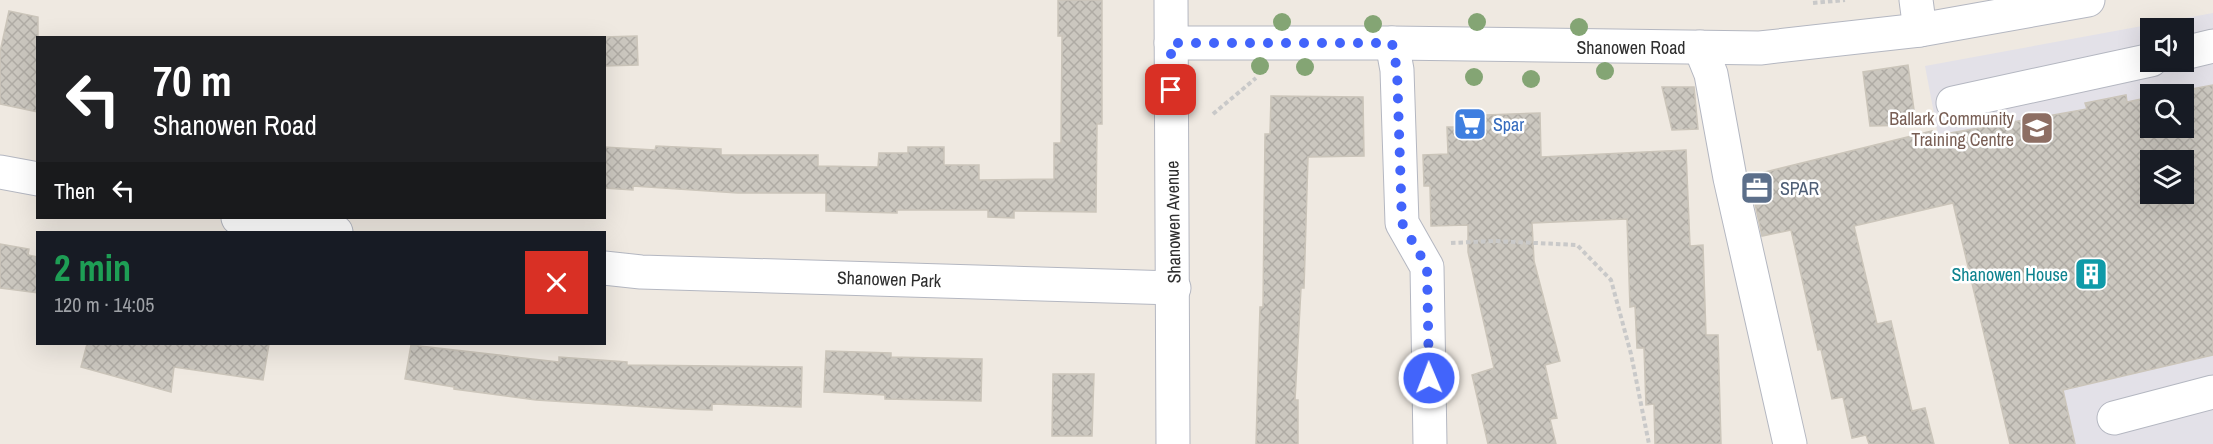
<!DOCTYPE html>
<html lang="en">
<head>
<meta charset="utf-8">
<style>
  body { margin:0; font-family:"Archivo Narrow",sans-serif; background:#242831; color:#f1f3f6; height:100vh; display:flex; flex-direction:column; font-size:22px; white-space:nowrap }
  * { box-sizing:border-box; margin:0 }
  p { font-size:20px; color:#9ea1a6 }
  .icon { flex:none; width:33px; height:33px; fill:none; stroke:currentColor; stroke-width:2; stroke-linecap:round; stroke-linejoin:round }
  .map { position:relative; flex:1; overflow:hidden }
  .side { position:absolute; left:36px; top:231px; width:570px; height:114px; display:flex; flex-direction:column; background:#171b24; border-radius:0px; box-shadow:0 6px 24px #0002 }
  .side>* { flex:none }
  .guide { position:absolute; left:36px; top:36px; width:570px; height:183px; border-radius:0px; box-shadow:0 6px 24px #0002; background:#202124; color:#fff; overflow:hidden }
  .fabs { position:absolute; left:2140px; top:18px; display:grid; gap:12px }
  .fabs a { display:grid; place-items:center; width:54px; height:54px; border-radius:0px; background:#171b24; box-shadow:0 6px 24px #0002; font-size:30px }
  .pin { position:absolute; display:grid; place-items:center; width:51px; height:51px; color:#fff; margin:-26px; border-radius:12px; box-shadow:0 3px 9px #0006 }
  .me { position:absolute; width:66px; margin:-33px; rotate:359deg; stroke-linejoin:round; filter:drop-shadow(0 0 4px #0008) }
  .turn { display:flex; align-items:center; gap:21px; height:126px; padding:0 18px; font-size:27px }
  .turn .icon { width:78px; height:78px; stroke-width:2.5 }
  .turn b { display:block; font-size:42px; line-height:51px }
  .then { display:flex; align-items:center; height:57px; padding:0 18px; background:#0003; gap:12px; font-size:22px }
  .round { display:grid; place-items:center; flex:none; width:63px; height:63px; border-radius:0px; background:#242831 }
  .head { display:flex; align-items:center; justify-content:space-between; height:102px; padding:0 18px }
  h1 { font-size:36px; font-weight:800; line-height:45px; color:#1e9e55 }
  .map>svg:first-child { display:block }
  .industrial { fill:#e3e1e8; fill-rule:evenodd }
  .building { fill:url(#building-cross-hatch); stroke:#cbc5ba; stroke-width:1.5; fill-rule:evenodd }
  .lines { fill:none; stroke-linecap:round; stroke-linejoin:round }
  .minor-casing { stroke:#b4b7c1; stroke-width:35 }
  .path { stroke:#c9c9c9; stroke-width:4; stroke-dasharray:4.5 3; stroke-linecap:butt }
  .minor { stroke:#fff; stroke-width:33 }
  .tree { fill:#84a574 }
  .route { stroke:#4264fb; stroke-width:10; stroke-dasharray:0 18 }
  .labels { text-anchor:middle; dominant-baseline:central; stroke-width:5; stroke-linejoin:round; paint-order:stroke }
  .street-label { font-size:18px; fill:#2e2e2e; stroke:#fff }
  .education-label { font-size:18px; fill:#785e54; stroke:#fff; text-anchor:end }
  .shop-label { font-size:18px; fill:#366cbe; stroke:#fff; text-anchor:start }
  .service-label { font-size:18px; fill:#4e5e75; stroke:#fff; text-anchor:start }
  .culture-label { font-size:18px; fill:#0d838f; stroke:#fff; text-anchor:end }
</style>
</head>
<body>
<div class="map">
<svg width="2213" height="444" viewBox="0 0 2213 444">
  <defs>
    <pattern id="building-cross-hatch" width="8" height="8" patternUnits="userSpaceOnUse" patternTransform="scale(1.5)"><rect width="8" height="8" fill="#cbc7bf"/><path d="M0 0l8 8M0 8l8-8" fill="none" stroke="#afaba4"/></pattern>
  </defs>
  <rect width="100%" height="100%" fill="#efe9e1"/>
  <path class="industrial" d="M2213,13V444H2010L1938,135L1925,66ZM2151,28H2184V62H2151ZM2151,94H2184V128H2151ZM2151,160H2184V194H2151Z"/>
  <g class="building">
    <polygon points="1058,0 1102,0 1102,124 1097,124 1096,212 1014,211 1014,218 988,217 988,210 897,210 897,213 826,211 826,193 738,193 633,186 633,190 604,188 604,147 655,150 656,146 721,149 721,155 818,155 818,166 878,167 879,153 908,153 908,147 944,147 944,165 979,165 979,180 1054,179 1054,143 1061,143 1062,36 1058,36"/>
    <polygon points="9,11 38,17 38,112 0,104 0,52"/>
    <polygon points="637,36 638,65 604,66 604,37"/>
    <polygon points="1908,65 1916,125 1870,126 1863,72"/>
    <path d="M2213,85V355L2063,390L2075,444H2010L1953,203L1854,226L1877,324L1891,321L1912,411L1925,408L1934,444H1869L1866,435L1852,438L1843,397L1832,399L1821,349L1818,350L1791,230L1762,236L1749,176L1932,131L1933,136L2087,109L2085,103L2126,95L2127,102L2151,97V128H2184V94H2165ZM2151,160H2184V194H2151Z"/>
    <polygon points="1662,87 1694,87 1698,129 1672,130"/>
    <polygon points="1271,96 1363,97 1364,156 1308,157 1304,288 1301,288 1295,400 1298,400 1298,444 1256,444 1260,307 1263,307 1265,134 1270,134"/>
    <polygon points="1540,113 1541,157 1686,150 1690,246 1703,245 1706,335 1718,335 1721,444 1655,444 1654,404 1646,405 1644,348 1637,348 1635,306 1630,307 1627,219 1532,223 1534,261 1560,361 1545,365 1557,418 1550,419 1556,444 1488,444 1472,375 1494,368 1468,252 1468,225 1431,226 1430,186 1424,186 1423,155 1448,154 1447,127 1459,127 1459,116"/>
    <polygon points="0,244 29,249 28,255 38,257 38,293 0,288"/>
    <polygon points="87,344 269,344 263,380 174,367 171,392 81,367"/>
    <polygon points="411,345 559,362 559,357 627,362 627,365 802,367 801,407 712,404 712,410 681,409 536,400 454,389 454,387 405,379"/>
    <polygon points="826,351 891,353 891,357 982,359 981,401 885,399 885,395 824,392"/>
    <polygon points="1053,374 1094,374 1092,436 1052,436"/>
  </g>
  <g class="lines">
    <g class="minor-casing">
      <g id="minor">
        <polyline points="1171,0 1173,444"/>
        <polyline points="1916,0 1920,30"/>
        <polyline points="1171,43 1392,43 1760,48 1920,30 2088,0"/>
        <polyline points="1392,43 1397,70 1402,223 1427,267 1430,444"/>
        <polyline points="1700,47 1711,74 1730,178 1790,444"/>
        <polyline points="2184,53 2213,46"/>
        <polyline points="1953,103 2151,60"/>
        <polyline points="0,172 38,179"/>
        <polyline points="238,218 336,232"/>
        <polyline points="604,268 641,272 1174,288"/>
        <polyline points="2114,418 2213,392"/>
      </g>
    </g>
    <g class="path">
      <polyline points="1813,3 1845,0"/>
      <polyline points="1213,114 1256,78"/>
      <polyline points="1451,243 1494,241 1577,245 1611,280 1631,354 1649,444"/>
    </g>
    <use href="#minor" class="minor"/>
  </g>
  <g class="tree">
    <circle cx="1282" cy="22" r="9"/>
    <circle cx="1477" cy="22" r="9"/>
    <circle cx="1373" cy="24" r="9"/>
    <circle cx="1579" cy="27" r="9"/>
    <circle cx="1260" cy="66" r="9"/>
    <circle cx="1305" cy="67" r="9"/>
    <circle cx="1605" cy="71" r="9"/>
    <circle cx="1474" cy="77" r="9"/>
    <circle cx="1531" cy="79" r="9"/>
  </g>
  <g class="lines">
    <polyline class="route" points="1171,90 1171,43 1392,43 1397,70 1402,223 1427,267 1429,378"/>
  </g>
  <defs>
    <g id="supermarket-square" transform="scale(1.725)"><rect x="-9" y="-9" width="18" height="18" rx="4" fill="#3f7fe0" stroke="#fff"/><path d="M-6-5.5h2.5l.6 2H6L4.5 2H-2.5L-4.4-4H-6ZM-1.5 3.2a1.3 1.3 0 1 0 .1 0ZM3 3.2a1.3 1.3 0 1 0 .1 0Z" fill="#fff"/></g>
    <g id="university-square" transform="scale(1.725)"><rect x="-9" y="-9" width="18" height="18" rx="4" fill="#8d6e63" stroke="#fff"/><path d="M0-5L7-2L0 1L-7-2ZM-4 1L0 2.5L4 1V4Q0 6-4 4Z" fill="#fff"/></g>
    <g id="office-square" transform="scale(1.725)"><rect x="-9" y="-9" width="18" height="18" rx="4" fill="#5c6f8a" stroke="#fff"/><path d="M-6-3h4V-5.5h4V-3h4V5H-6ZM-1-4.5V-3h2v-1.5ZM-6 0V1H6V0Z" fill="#fff"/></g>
    <g id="building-square" transform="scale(1.725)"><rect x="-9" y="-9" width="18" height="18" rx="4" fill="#0f9aa8" stroke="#fff"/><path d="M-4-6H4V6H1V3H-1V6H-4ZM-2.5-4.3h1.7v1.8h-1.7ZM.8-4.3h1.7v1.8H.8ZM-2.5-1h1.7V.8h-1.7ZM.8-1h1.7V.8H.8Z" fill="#fff"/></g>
  </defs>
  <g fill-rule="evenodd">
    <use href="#supermarket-square" x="1470" y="124"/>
    <use href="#university-square" x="2037" y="128"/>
    <use href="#office-square" x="1757" y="188"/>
    <use href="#building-square" x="2091" y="274"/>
  </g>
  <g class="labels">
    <g class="street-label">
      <text x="1631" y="47">Shanowen Road</text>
      <text transform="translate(1173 222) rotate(-91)">Shanowen Avenue</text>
      <text transform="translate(889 279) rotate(2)">Shanowen Park</text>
    </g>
    <g class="education-label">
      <text x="2014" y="118">Ballark Community<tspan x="2014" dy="21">Training Centre</tspan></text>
    </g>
    <g class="shop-label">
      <text x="1493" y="124">Spar</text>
    </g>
    <g class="service-label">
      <text x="1780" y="188">SPAR</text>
    </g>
    <g class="culture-label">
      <text x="2068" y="274">Shanowen House</text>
    </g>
  </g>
</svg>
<div class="fabs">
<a><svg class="icon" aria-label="sound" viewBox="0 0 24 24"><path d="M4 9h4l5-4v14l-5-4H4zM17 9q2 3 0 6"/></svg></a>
<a><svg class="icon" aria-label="search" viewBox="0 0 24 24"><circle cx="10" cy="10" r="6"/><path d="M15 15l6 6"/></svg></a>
<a><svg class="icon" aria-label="layers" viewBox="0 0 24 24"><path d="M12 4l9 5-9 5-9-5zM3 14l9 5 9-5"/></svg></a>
</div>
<div class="pin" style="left:1171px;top:90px;background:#d93025"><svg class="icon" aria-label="arrive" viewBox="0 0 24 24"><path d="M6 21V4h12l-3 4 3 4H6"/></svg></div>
<svg class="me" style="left:1429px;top:378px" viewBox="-20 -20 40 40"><circle r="17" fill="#4264fb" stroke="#fff" stroke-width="3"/><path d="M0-11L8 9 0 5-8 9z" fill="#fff"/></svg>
<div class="guide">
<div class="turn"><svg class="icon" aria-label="left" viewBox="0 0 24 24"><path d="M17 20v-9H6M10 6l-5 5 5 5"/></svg><div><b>70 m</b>Shanowen Road</div></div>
<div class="then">Then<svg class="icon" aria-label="left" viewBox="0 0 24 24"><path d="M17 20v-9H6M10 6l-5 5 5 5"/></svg></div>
</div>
<section class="side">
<div class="head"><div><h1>2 min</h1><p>120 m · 14:05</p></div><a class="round" style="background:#d93025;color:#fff"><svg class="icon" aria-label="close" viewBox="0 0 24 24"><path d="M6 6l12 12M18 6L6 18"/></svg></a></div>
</section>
</div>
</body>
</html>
